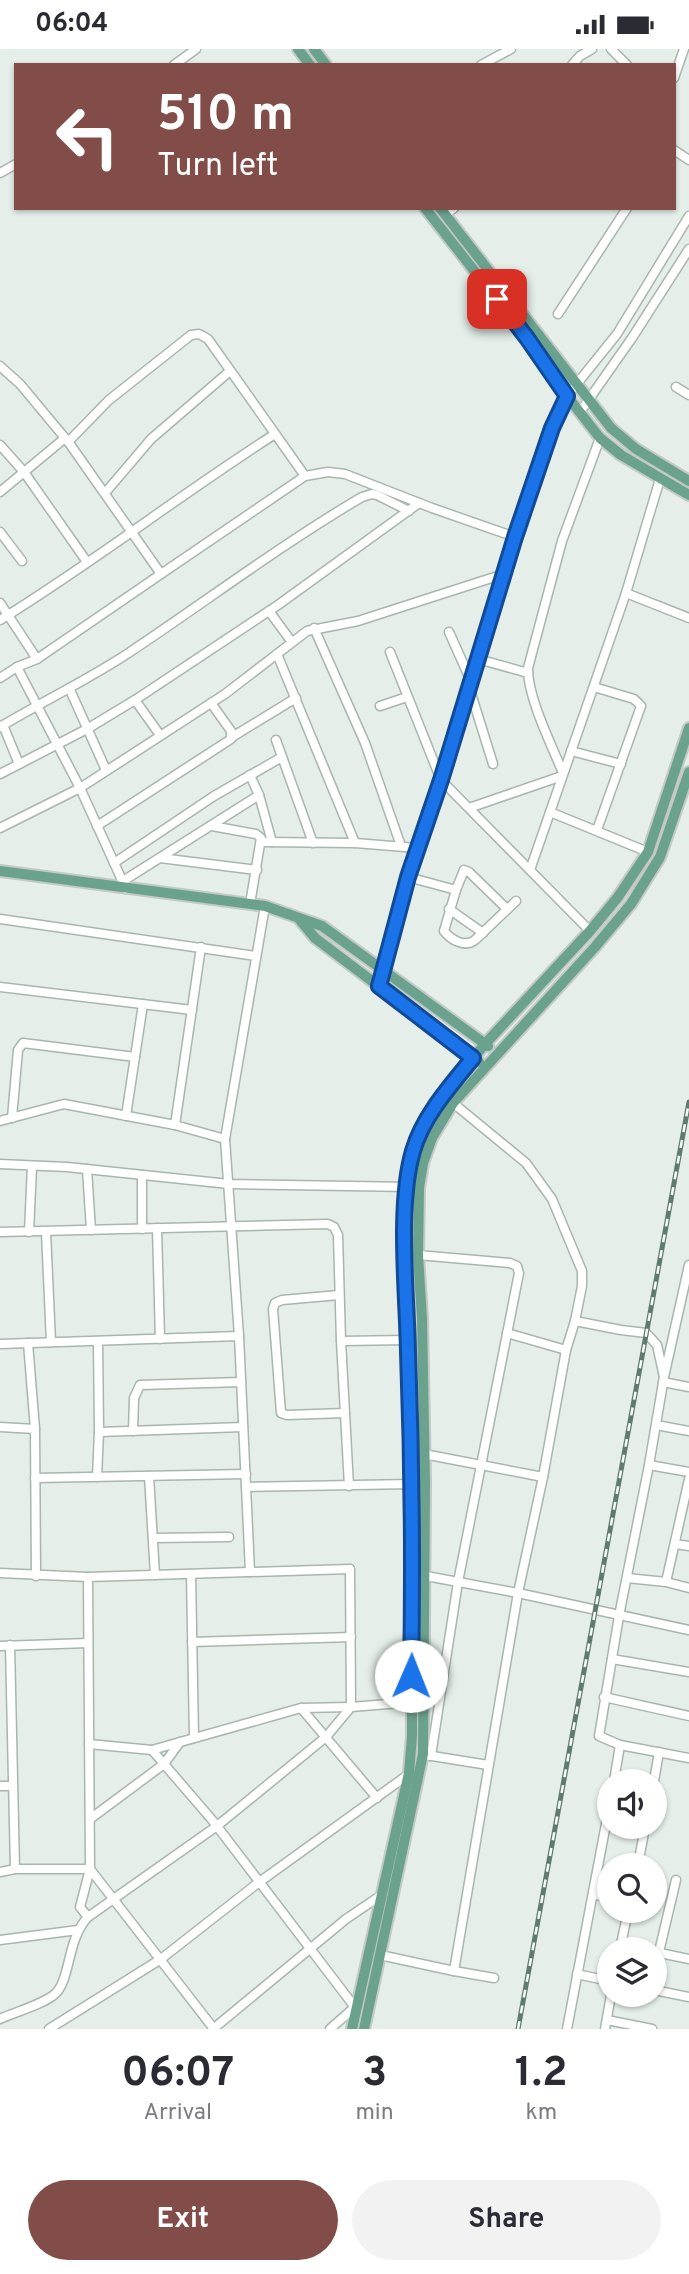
<!DOCTYPE html>
<html lang="en">
<head>
<meta charset="utf-8">
<style>
  body { margin:0; font-family:Overpass,sans-serif; background:#f2f2f3; color:#2b2b33; height:100vh; display:flex; flex-direction:column; font-size:26px; white-space:nowrap }
  * { box-sizing:border-box; margin:0 }
  p { font-size:23px; color:#7c7c81 }
  .icon { flex:none; width:38px; height:38px; fill:none; stroke:currentColor; stroke-width:2; stroke-linecap:round; stroke-linejoin:round }
  .map { position:relative; height:1980px; overflow:hidden }
  .drawer { display:flex; flex-direction:column; background:#fff; flex:1 }
  .drawer>* { flex:none }
  .banner { position:absolute; left:14px; top:14px; width:662px; height:147px; border-radius:0px; box-shadow:0 2px 5px #0004; background:#824d49; color:#fff; overflow:hidden }
  .controls { position:absolute; left:597px; top:1720px; display:grid; gap:14px }
  .controls a { display:grid; place-items:center; width:70px; height:70px; border-radius:50%; background:#fff; box-shadow:0 2px 5px #0004; font-size:35px }
  .pin { position:absolute; display:grid; place-items:center; width:60px; height:60px; color:#fff; margin:-30px; border-radius:14px; box-shadow:0 4px 10px #0006 }
  .me { position:absolute; width:77px; margin:-38px; rotate:1deg; stroke-linejoin:round; filter:drop-shadow(0 0 5px #0008) }
  .turn { display:flex; align-items:center; gap:24px; height:147px; padding:0 28px; font-size:32px }
  .turn .icon { width:91px; height:91px; stroke-width:2.5 }
  .turn b { display:block; font-size:49px; line-height:60px }
  .eta { display:flex; justify-content:space-evenly; align-items:center; height:119px; text-align:center }
  .eta b { font-size:42px; font-weight:700; line-height:49px }
  .action { display:flex; gap:14px; margin-top:auto; padding:14px 28px }
  .action a { flex:1; height:80px; border-radius:42px; background:#824d49; color:#fff; font-size:28px; font-weight:700; line-height:80px; text-align:center }
  .action a+a { background:#f2f2f3; color:#2b2b33 }
  .status { display:flex; justify-content:space-between; align-items:center; height:49px; padding:0 35px; background:#fff; direction:ltr }
  .status svg { height:19px; fill:currentColor }
  .map>svg:first-child { display:block }
  .lines { fill:none; stroke-linecap:round; stroke-linejoin:round }
  .minor-casing { stroke:#a8b6af; stroke-width:11 }
  .major-casing { stroke:#c2c9c6; stroke-width:14 }
  .minor { stroke:#fff; stroke-width:8 }
  .major { stroke:#6ba28e; stroke-width:10 }
  .rail-casing { stroke:#5f7b70; stroke-width:5 }
  .rail { stroke:#f6faf8; stroke-width:2.5; stroke-dasharray:8; stroke-linecap:butt }
  .route-casing { stroke:#114b97; stroke-width:18 }
  .route { stroke:#1a73e8; stroke-width:12 }
</style>
</head>
<body>
<div class="status"><b>06:04</b><svg viewBox="0 0 49 12"><path d="M0 12V9h3v3zM5 12V6h3v6zM10 12V3h3v9zM15 12V0h3v12zM26 1h20v11H26zM47 4h2v5h-2z"/></svg></div>
<div class="map">
<svg width="689" height="1980" viewBox="0 0 689 1980">
  <rect width="100%" height="100%" fill="#e5eee9"/>
  <g class="lines">
    <g class="minor-casing">
      <g id="minor">
        <polyline points="611,0 627,16"/>
        <polyline points="174,16 196,0"/>
        <polyline points="481,16 511,0"/>
        <polyline points="572,16 580,7 592,0"/>
        <polyline points="674,29 684,0"/>
        <polyline points="674,101 689,111"/>
        <polyline points="0,124 16,115"/>
        <polyline points="445,166 454,159"/>
        <polyline points="558,265 627,159"/>
        <polyline points="0,317 20,335 65,389 0,443"/>
        <polyline points="676,338 689,346"/>
        <polyline points="580,363 632,289 689,200"/>
        <polyline points="68,393 109,351 191,286 199,285 208,290 305,427"/>
        <polyline points="0,396 24,423 87,513"/>
        <polyline points="105,444 151,390 230,322"/>
        <polyline points="0,483 22,512"/>
        <polyline points="161,525 305,427 328,423 345,425 432,459 515,488"/>
        <polyline points="626,544 689,569"/>
        <polyline points="0,554 37,610 17,618 0,629"/>
        <polyline points="269,562 291,592"/>
        <path d="M0,571C94,513 181,445 275,385"/>
        <polyline points="314,579 365,694 401,797"/>
        <polyline points="449,583 471,632"/>
        <polyline points="390,603 441,731 590,882"/>
        <polyline points="277,605 355,794"/>
        <polyline points="37,610 161,525 67,391"/>
        <polyline points="478,610 528,624"/>
        <polyline points="17,618 80,739 126,840"/>
        <polyline points="469,638 493,715"/>
        <polyline points="594,638 634,650 641,657 597,781"/>
        <polyline points="70,641 106,721"/>
        <polyline points="135,651 160,686"/>
        <polyline points="380,657 407,648"/>
        <polyline points="3,676 19,715"/>
        <path d="M0,678C43,652 88,631 130,603C208,551 282,495 362,448L372,445L377,446L409,462"/>
        <polyline points="232,688 296,649"/>
        <polyline points="276,691 313,794"/>
        <polyline points="571,702 621,715"/>
        <path d="M563,724C552,697 527,647 528,619L562,492L600,389"/>
        <polyline points="0,725 87,680 135,651 278,556 419,454"/>
        <polyline points="250,726 259,746 272,793"/>
        <polyline points="469,759 562,727"/>
        <polyline points="550,763 648,803"/>
        <polyline points="97,777 231,690 231,682 211,654"/>
        <polyline points="212,777 256,785 261,789 250,855"/>
        <polyline points="0,779 80,739 225,645 307,582 358,572 504,525"/>
        <polyline points="262,793 355,794 417,799"/>
        <polyline points="160,809 257,821"/>
        <polyline points="114,814 214,747 282,708"/>
        <polyline points="530,821 626,544 660,430"/>
        <polyline points="408,828 456,841"/>
        <polyline points="123,832 259,746"/>
        <polyline points="449,860 483,884"/>
        <path d="M507,860L469,823L464,821L456,841L444,882C451,891 465,899 475,891L516,852"/>
        <polyline points="0,870 256,907"/>
        <polyline points="379,937 408,828 441,731 515,488 552,379 567,347 617,285 689,167"/>
        <polyline points="0,938 192,961"/>
        <polyline points="453,1054 526,1114 552,1150 582,1222 582,1237 575,1272 621,1281 646,1284 657,1296 664,1328"/>
        <polyline points="126,1067 143,955"/>
        <polyline points="12,1069 18,1001 23,994 135,1008"/>
        <polyline points="0,1072 64,1055 175,1076 225,1090"/>
        <polyline points="175,1076 201,898"/>
        <polyline points="0,1115 67,1118 229,1135 412,1138"/>
        <polyline points="87,1120 91,1181"/>
        <polyline points="157,1179 160,1290"/>
        <polyline points="142,1180 142,1126"/>
        <polyline points="0,1183 328,1175 334,1178 338,1186 341,1292 349,1437"/>
        <polyline points="29,1183 32,1117"/>
        <polyline points="46,1183 51,1293"/>
        <polyline points="418,1206 510,1214 517,1217 519,1224 458,1533 431,1707"/>
        <polyline points="689,1216 664,1328 649,1416 689,1423"/>
        <polyline points="339,1246 282,1251 275,1254 273,1260 281,1364 287,1366 345,1364"/>
        <polyline points="507,1284 566,1301"/>
        <polyline points="239,1287 225,1090 265,857"/>
        <polyline points="341,1292 408,1291"/>
        <polyline points="28,1294 35,1380"/>
        <polyline points="0,1295 239,1287 250,1523"/>
        <polyline points="663,1333 689,1338"/>
        <polyline points="656,1376 689,1382"/>
        <polyline points="0,1378 35,1380 36,1527"/>
        <polyline points="133,1382 134,1349 140,1336 241,1333"/>
        <polyline points="99,1383 243,1378"/>
        <polyline points="424,1405 543,1428"/>
        <polyline points="649,1416 619,1567 599,1687 620,1696 689,1709"/>
        <polyline points="149,1427 155,1526"/>
        <polyline points="97,1428 99,1383 98,1292"/>
        <polyline points="35,1429 246,1425"/>
        <polyline points="246,1438 412,1435"/>
        <polyline points="153,1489 229,1488"/>
        <polyline points="675,1495 689,1497"/>
        <polyline points="0,1524 88,1528"/>
        <polyline points="191,1525 194,1689"/>
        <polyline points="426,1527 518,1544 689,1581"/>
        <polyline points="627,1529 666,1533 689,1539"/>
        <polyline points="666,1533 689,1430"/>
        <polyline points="192,1593 351,1588"/>
        <polyline points="10,1596 15,1820"/>
        <polyline points="0,1597 88,1594"/>
        <polyline points="612,1610 689,1623"/>
        <polyline points="604,1648 689,1667"/>
        <polyline points="351,1658 301,1659 152,1701 213,1772 357,1961"/>
        <polyline points="301,1659 377,1749"/>
        <polyline points="89,1695 152,1701"/>
        <polyline points="426,1706 488,1716"/>
        <polyline points="614,1732 620,1696"/>
        <polyline points="654,1732 659,1703"/>
        <polyline points="0,1737 11,1737"/>
        <polyline points="90,1770 164,1715 180,1693"/>
        <polyline points="638,1816 645,1778"/>
        <polyline points="0,1823 15,1820 90,1820 80,1858 88,1868"/>
        <polyline points="593,1845 609,1849"/>
        <polyline points="0,1891 78,1881"/>
        <polyline points="620,1900 628,1862"/>
        <polyline points="660,1904 689,1910"/>
        <polyline points="380,1906 454,1922 518,1544 543,1428 566,1301 575,1272"/>
        <polyline points="454,1922 494,1929"/>
        <polyline points="654,1924 676,1831"/>
        <polyline points="577,1925 609,1932"/>
        <polyline points="654,1941 689,1948"/>
        <path d="M0,1970C15,1963 45,1955 56,1944C71,1928 67,1890 88,1868L217,1777L326,1688L351,1658"/>
        <polyline points="607,1971 652,1980"/>
        <polyline points="49,1980 161,1910 258,1834 409,1725"/>
        <polyline points="213,1980 346,1870 383,1845"/>
        <polyline points="214,1980 90,1820 88,1528 350,1520 351,1658 413,1653"/>
        <polyline points="330,1980 355,1958"/>
        <polyline points="567,1980 609,1759"/>
        <polyline points="605,1980 611,1946"/>
      </g>
    </g>
    <g class="major-casing">
      <g id="major">
        <polyline points="298,0 310,16"/>
        <polyline points="314,0 326,16"/>
        <polyline points="425,159 527,289 567,347 600,389 621,406 689,446"/>
        <polyline points="440,159 611,379 636,400 689,432"/>
        <polyline points="0,822 265,857 322,877 488,997"/>
        <polyline points="300,871 315,889 479,1013"/>
        <polyline points="352,1980 409,1724 412,1687 412,1435 405,1177 410,1114 420,1084 450,1037 485,995 590,882 618,848 648,803 689,679"/>
        <polyline points="364,1980 423,1705 425,1434 422,1269 418,1206 419,1139 423,1114 432,1089 453,1054 595,898 631,855 660,808 689,723"/>
      </g>
    </g>
    <use href="#minor" class="minor"/>
    <use href="#major" class="major"/>
    <g class="rail-casing">
      <polyline id="rail" points="518,1980 689,1053"/>
    </g>
    <use href="#rail" class="rail"/>
  </g>
  <g class="lines">
    <g class="route-casing">
      <path id="route" d="M411,1627C413,1519 412,1411 408,1303C407,1244 397,1157 413,1102C423,1067 451,1036 473,1009L379,937L408,828L441,731L515,488L552,379L567,347L527,289L497,250"/>
    </g>
    <use href="#route" class="route"/>
  </g>
</svg>
<div class="controls">
<a><svg class="icon" aria-label="sound" viewBox="0 0 24 24"><path d="M4 9h4l5-4v14l-5-4H4zM17 9q2 3 0 6"/></svg></a>
<a><svg class="icon" aria-label="search" viewBox="0 0 24 24"><circle cx="10" cy="10" r="6"/><path d="M15 15l6 6"/></svg></a>
<a><svg class="icon" aria-label="layers" viewBox="0 0 24 24"><path d="M12 4l9 5-9 5-9-5zM3 14l9 5 9-5"/></svg></a>
</div>
<div class="pin" style="left:497px;top:250px;background:#d93025"><svg class="icon" aria-label="arrive" viewBox="0 0 24 24"><path d="M6 21V4h12l-3 4 3 4H6"/></svg></div>
<svg class="me" style="left:411px;top:1627px" viewBox="-20 -20 40 40"><circle r="19" fill="#fff"/><path d="M0-13L10 11 0 6-10 11z" fill="#1a73e8"/></svg>
<div class="banner">
<div class="turn"><svg class="icon" aria-label="left" viewBox="0 0 24 24"><path d="M17 20v-9H6M10 6l-5 5 5 5"/></svg><div><b>510 m</b>Turn left</div></div>
</div>
</div>
<section class="drawer">
<div class="eta">
<div><b>06:07</b><p>Arrival</p></div>
<div><b>3</b><p>min</p></div>
<div><b>1.2</b><p>km</p></div>
</div>
<div class="action"><a>Exit</a><a>Share</a></div>
</section>
</body>
</html>
